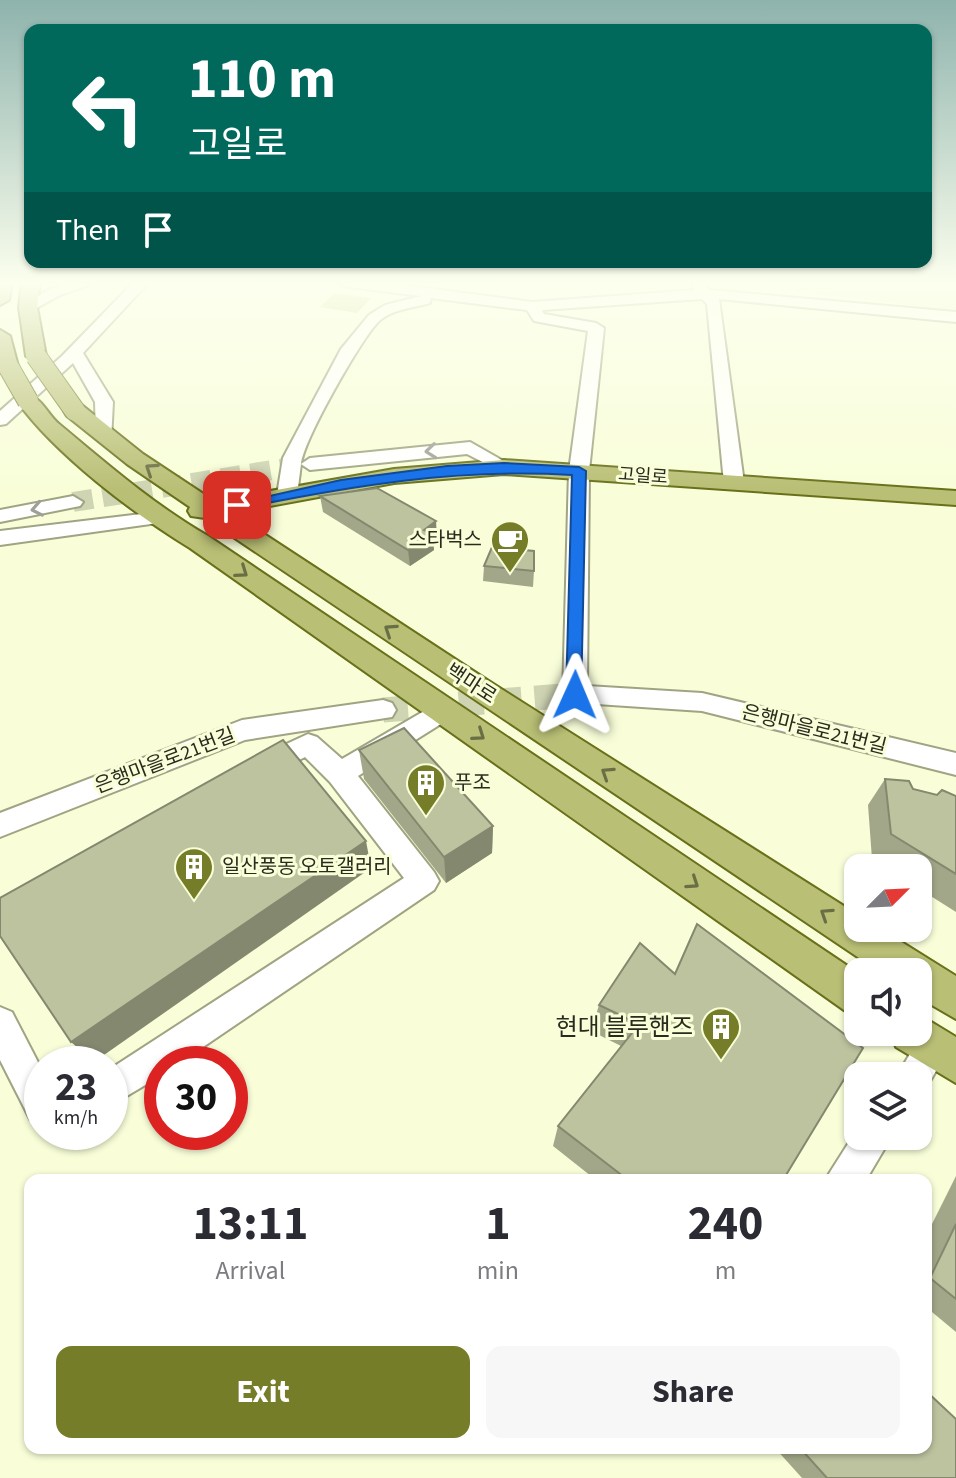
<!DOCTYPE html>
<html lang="en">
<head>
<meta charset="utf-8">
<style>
  body { margin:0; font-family:"Source Sans 3","Noto Sans KR",sans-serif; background:#f7f7f7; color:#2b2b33; height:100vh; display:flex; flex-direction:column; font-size:30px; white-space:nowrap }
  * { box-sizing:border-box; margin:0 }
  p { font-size:26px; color:#7c7c81 }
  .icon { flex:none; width:44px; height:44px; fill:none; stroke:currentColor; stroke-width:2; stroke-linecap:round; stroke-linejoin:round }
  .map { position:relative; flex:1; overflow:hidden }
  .sheet { position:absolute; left:24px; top:1174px; width:908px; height:280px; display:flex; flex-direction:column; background:#fff; border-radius:16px; box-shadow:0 2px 6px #0004 }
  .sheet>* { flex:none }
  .top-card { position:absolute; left:24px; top:24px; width:908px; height:244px; border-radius:16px; box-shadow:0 2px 6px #0004; background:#00695c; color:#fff; overflow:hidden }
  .needle { width:52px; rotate:66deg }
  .tools { position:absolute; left:844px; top:854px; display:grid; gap:16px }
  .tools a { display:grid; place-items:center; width:88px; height:88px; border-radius:16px; background:#fff; box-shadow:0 2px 6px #0004; font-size:40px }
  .speed { position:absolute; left:24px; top:1046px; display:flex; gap:16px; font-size:40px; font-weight:700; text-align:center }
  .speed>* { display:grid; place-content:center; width:104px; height:104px; border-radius:50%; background:#fff; box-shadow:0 2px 6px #0004; line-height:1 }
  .speed small { font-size:20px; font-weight:400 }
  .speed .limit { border:12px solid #d22; background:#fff; color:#111 }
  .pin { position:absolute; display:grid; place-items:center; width:68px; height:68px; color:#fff; margin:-34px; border-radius:16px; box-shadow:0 4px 12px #0006 }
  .me { position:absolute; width:88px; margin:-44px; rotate:1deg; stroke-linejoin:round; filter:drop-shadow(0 0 6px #0008) }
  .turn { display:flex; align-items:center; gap:28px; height:168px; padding:0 32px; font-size:36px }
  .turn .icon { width:104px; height:104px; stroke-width:2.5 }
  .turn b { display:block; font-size:56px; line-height:68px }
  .then { display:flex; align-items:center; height:76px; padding:0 32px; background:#0003; gap:16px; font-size:30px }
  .eta { display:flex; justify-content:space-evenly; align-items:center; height:136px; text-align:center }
  .eta b { font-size:48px; font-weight:700; line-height:56px }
  .button { display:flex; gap:16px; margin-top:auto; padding:16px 32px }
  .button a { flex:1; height:92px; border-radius:16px; background:#767d28; color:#fff; font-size:32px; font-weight:700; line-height:92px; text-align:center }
  .button a+a { background:#f7f7f7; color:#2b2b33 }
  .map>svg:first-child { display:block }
  .built { fill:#ecf3c7 }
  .green { fill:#cdd784 }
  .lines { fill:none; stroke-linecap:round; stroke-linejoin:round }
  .minor-tunnel-far1 { stroke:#cfd4b3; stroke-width:20; stroke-dasharray:20 10; stroke-linecap:butt }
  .minor-tunnel { stroke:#cfd4b3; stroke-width:25; stroke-dasharray:25 13; stroke-linecap:butt }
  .minor-casing { stroke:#a0a482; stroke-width:4 }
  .major-casing { stroke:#69701a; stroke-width:4 }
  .minor { fill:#fff; fill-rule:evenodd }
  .major { fill:#b9bf75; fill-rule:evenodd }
  .major-bridge-casing { stroke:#69701a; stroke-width:22; stroke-linecap:butt }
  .major-bridge { stroke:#b9bf75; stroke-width:20 }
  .wall { fill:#a3a789 }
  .shaded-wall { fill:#84886f }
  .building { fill:#bdc29f; stroke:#84886f; stroke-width:2 }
  .oneway { stroke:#9fa099 }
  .oneway2 { stroke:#6a6e45 }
  .route { fill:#1a73e8; stroke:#114b97; stroke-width:2 }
  .labels { text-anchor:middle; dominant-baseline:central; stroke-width:6; stroke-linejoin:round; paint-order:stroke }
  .far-street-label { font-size:18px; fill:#292b1d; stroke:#f9fed9 }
  .poi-label { font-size:20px; fill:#292b1d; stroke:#f9fed9; text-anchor:start }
  .street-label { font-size:20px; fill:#292b1d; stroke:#f9fed9 }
  .near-poi-label { font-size:24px; fill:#292b1d; stroke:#f9fed9; text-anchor:end }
</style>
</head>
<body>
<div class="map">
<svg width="956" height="1478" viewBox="0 0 956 1478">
  <rect width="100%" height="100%" fill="#f9fed9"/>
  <polygon class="built" points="775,282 956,282 956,310 784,290"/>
  <polygon class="green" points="335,293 371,298 357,313 320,307"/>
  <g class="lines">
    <polyline class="minor-tunnel-far1" points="73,502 310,464"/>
    <polyline class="minor-tunnel" points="383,710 575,695"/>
    <g class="minor-casing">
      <g id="minor">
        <polygon points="73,282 97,282 60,295 33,310 20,307 50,289"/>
        <polygon points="134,282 149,282 83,353 113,402 111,441 99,441 96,437 95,402 73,363 6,424 0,425 0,411 62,356"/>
        <path d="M336,282H380L532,302L695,290L693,282H703L710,290L956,312V322L719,299L744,483L734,489L724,483L707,304L702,299L542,310L544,314L596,323L604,328L589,471L587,686L702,693L956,753V775L702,711L566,702L563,695L569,471L588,331L534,321L527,310L431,298L430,303C413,308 392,309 378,322C360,341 304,439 301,464L310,458L470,442L514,467L504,473L467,454L310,470L301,464L297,495L294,499H280L277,495L283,458L341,349L369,315L385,305L421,296L343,286Z"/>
        <polygon points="73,496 83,502 80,506 0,522 0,510"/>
        <polygon points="158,512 165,514 168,518 165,522 0,545 0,531"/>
        <polygon points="383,700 392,703 396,710 392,717 245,740 0,837 0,813 242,720"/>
        <polygon points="443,700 452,703 456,710 452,717 358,776 434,872 439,881 434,890 178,1064 162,1064 162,1075 110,1106 110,1069 404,878 330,782 305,757 261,779 252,776 248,768 252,760 308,734 317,737 342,759"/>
        <polygon points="0,1007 12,1012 42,1070 42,1125 30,1119 0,1060"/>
        <polygon points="933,1030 945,1035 950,1047 926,1088 918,1092 918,1076 897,1076 921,1035"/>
        <polygon points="858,1128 858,1136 892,1136 866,1180 825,1180"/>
      </g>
    </g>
    <g class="major-casing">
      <g id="major">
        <polygon points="0,282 12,282 9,300 0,305"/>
        <polygon points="22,282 40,282 37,307 46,356 36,362 26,356 19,307"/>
        <polygon points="0,330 10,336 18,366 15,370 0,369"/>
        <path d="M28,395C42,398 48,415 59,424C107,464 154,505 208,536L858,973V1015L844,1010L190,548C134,514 55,454 17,401Z"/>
        <polygon points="75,404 83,406 143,454 214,501 394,469 504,460 956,491 956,505 504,474 394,483 232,513 487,680 858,915 858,928 879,928 956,976 956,1019 918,997 918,972 880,972 205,518 191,516 188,511 190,507 127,464 67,416 64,411"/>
        <polygon points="918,1014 956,1037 956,1083 896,1047 890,1032 918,1032"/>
      </g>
    </g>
    <use href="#minor" class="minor"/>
    <use href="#major" class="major"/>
    <g class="major-bridge-casing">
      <g id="major-bridge">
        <polyline points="36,356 75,411"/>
        <polyline points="8,366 28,401"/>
      </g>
    </g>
    <use href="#major-bridge" class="major-bridge"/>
  </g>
  <g class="wall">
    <polygon points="320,496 437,537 433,540 434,550 410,566 323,512"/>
    <polygon points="484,566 534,571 533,587 483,581"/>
    <polygon points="359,750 493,826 492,853 446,883 364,779"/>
    <polygon points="885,779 913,789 937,795 956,796 956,912 918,888 918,868 886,868 872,859 868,805"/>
    <polygon points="640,943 783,1180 596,1180 553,1146 558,1126 621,1046 591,1031 599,1005"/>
    <polygon points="956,1176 956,1332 926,1307 926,1236"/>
    <polygon points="775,1448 926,1448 956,1478 802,1478"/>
  </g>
  <g class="shaded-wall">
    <polygon points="636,282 652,282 635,285"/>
    <polygon points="436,521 437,537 433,540 434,550 410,566 408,550 424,530"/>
    <polygon points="493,826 492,853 446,883 444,857"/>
    <polygon points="366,841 371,868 94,1062 71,1042"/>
  </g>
  <g class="building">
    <polygon points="377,488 436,521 424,530 433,534 408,550 320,496"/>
    <polygon points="492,547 534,551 534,571 484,566"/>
    <polygon points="404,728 493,826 444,857 359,750"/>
    <polygon points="283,740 366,841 71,1042 0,936 0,898"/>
    <polygon points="885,779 909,781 913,789 937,795 942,790 956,796 956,874 891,834"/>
    <polygon points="697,924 863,1048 783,1180 628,1180 558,1126 639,1024 599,1005 640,943 675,974"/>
    <polygon points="956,1224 956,1299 930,1278"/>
    <polygon points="926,1391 956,1419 956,1478 827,1478 800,1448 926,1448"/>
  </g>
  <defs><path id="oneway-chevron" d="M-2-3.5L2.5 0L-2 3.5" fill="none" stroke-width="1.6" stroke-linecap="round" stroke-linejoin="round" transform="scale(2)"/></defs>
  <g class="oneway">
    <use href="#oneway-chevron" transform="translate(431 451) rotate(174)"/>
    <use href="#oneway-chevron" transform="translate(37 509) rotate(169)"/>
  </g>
  <g class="oneway2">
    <use href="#oneway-chevron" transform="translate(151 469) rotate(-146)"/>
    <use href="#oneway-chevron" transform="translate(242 572) rotate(35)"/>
    <use href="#oneway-chevron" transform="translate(390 630) rotate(-146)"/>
    <use href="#oneway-chevron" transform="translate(479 735) rotate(35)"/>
    <use href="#oneway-chevron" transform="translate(607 773) rotate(-147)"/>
    <use href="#oneway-chevron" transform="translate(693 883) rotate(34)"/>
    <use href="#oneway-chevron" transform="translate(826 914) rotate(-147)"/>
  </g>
  <linearGradient id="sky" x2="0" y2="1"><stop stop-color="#8eb3ad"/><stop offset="0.58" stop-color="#fcffee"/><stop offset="1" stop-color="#fcffee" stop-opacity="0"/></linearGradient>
  <rect width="956" height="489" fill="url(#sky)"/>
  <path class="route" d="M504,463L579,467L586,471L581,699L575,701L566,695L572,475C456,468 351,486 237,509L230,505L341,480L447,466Z"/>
  <defs>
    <g id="cafe-pin" transform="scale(2)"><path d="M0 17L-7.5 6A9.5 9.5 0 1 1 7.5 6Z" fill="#767d28" stroke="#f9fed9"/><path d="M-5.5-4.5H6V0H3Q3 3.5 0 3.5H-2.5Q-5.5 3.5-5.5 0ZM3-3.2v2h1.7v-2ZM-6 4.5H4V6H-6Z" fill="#fff"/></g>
    <g id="building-pin" transform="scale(2)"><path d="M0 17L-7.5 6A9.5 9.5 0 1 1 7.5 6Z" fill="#767d28" stroke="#f9fed9"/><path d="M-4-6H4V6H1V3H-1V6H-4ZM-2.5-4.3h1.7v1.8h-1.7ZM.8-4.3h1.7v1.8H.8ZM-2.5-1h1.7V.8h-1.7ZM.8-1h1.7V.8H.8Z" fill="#fff"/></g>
  </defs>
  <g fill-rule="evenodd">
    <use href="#cafe-pin" x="510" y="540"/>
    <use href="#building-pin" x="426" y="783"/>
    <use href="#building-pin" x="194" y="867"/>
    <use href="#building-pin" x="721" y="1027"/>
  </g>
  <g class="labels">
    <g class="far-street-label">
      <text transform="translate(643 476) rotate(4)">고일로</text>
    </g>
    <g class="poi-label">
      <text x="482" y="540" text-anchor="end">스타벅스</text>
      <text x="454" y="783">푸조</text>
      <text x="222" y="867">일산풍동 오토갤러리</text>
    </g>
    <g class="street-label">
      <text transform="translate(471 684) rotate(33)">백마로</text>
      <text transform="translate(814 730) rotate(14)">은행마을로21번길</text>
      <text transform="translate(165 761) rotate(-21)">은행마을로21번길</text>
    </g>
    <g class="near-poi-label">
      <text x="693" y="1027">현대 블루핸즈</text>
    </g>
  </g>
</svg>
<div class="tools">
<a><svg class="needle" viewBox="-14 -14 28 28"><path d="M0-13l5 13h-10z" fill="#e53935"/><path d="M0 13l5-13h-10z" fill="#7c7c81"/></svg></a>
<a><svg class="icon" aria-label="sound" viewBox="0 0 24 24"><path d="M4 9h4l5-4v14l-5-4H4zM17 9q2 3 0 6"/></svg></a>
<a><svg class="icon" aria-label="layers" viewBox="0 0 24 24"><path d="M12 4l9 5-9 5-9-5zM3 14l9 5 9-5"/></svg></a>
</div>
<div class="speed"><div>23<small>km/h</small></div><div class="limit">30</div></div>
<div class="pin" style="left:237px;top:505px;background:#d93025"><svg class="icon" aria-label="arrive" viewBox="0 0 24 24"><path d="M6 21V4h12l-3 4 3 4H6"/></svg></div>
<svg class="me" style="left:575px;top:695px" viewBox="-20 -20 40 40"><path d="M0-17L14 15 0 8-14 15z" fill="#1a73e8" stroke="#fff" stroke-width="4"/></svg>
<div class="top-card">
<div class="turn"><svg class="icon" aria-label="left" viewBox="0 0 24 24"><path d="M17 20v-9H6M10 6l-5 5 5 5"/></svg><div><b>110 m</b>고일로</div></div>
<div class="then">Then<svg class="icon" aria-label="arrive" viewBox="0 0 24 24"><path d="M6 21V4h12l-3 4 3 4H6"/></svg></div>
</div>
<section class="sheet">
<div class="eta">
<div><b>13:11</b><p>Arrival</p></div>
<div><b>1</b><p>min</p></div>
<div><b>240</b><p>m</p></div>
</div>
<div class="button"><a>Exit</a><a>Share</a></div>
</section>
</div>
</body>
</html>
